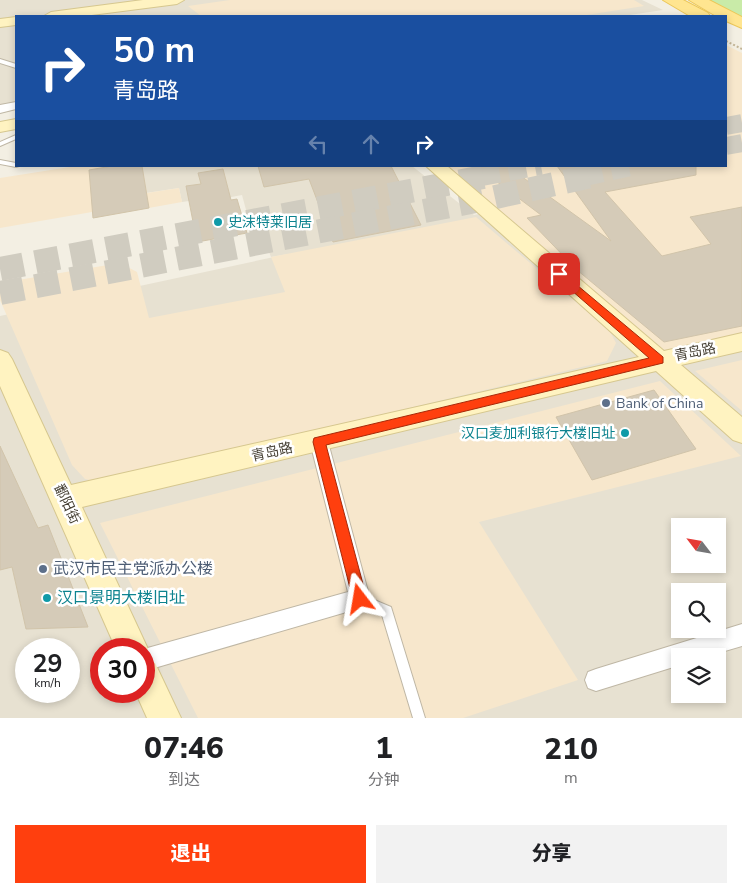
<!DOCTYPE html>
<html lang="zh">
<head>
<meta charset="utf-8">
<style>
  body { margin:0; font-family:"Nunito Sans","Noto Sans SC",sans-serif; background:#f2f2f2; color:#202124; height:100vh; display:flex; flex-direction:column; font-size:19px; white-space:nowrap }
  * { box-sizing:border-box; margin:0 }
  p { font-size:16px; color:#757577 }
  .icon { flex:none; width:28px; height:28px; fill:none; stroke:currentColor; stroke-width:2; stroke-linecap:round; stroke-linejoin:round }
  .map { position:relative; height:718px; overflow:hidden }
  .details { display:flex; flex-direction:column; background:#fff; flex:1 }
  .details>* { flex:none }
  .guide { position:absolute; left:15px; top:15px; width:712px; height:152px; border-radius:0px; box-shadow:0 2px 8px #0003; background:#1a4fa0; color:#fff; overflow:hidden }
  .needle { width:32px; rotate:301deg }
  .tools { position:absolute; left:671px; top:518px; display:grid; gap:10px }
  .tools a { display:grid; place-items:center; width:55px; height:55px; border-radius:0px; background:#fff; box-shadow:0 2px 8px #0003; font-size:25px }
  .speed { position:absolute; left:15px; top:638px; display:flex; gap:10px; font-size:25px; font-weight:700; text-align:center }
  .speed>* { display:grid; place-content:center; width:65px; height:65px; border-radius:50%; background:#fff; box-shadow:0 2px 8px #0003; line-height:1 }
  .speed small { font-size:12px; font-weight:400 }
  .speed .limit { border:8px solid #d22; background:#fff; color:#111 }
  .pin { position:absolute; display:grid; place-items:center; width:42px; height:42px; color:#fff; margin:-21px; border-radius:10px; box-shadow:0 2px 8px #0006 }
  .me { position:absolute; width:55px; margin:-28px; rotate:346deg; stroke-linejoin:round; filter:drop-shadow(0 0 4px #0008) }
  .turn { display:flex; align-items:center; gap:18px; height:105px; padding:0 15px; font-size:22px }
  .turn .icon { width:65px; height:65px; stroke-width:2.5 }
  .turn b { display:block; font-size:35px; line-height:42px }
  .lanes { display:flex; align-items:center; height:48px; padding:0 15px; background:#0003; justify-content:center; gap:25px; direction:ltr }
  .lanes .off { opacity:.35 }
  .eta { display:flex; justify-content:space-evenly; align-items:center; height:85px; text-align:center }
  .eta b { font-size:30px; font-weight:800; line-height:35px }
  .primary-button { display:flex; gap:10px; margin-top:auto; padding:10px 15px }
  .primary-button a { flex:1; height:58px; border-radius:0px; background:#ff3f0e; color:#fff; font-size:20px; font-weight:800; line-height:58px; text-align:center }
  .primary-button a+a { background:#f2f2f2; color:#202124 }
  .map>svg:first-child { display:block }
  .residential { fill:#e7e1d1; fill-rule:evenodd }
  .commercial { fill:#f7e7cc }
  .green { fill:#c9eba8 }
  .building { fill:#d5cbb8; stroke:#d1c4aa }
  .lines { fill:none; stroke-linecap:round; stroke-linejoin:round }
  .primary-tunnel-far1 { stroke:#d0ccc0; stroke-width:18; stroke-dasharray:18 9; stroke-linecap:butt }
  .primary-tunnel { stroke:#d0ccc0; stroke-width:24; stroke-dasharray:24 12; stroke-linecap:butt }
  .lane-casing { stroke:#bfb7a5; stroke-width:2 }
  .street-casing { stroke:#bfb7a5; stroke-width:2 }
  .secondary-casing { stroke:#d6c78f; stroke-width:2 }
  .primary-casing { stroke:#ecc758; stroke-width:2 }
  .path { stroke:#c2b495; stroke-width:2; stroke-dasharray:2 2; stroke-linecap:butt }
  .lane { fill:#fff; fill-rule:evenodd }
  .street { fill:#fff; fill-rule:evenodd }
  .secondary { fill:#fff3c1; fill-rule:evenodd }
  .primary { fill:#ffe590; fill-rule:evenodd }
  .route { fill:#ff3f0e; stroke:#a62909 }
  .culture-dot { fill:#0f9aa8; stroke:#fff; stroke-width:2 }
  .service-dot { fill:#5c6f8a; stroke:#fff; stroke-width:2 }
  .labels { text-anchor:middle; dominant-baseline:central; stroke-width:5; stroke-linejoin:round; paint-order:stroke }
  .culture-label { font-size:14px; fill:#0d838f; stroke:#fff; text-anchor:start }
  .street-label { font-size:14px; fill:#453f33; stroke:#fff }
  .service-label { font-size:14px; fill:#4e5e75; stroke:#fff; text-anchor:start }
  .near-service-label { font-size:16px; fill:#4e5e75; stroke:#fff; text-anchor:start }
  .near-culture-label { font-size:16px; fill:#0d838f; stroke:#fff; text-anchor:start }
</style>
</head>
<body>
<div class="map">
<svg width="742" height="718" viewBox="0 0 742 718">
  <rect width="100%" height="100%" fill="#f3efe3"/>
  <g class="residential">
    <polygon points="0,0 642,0 663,10 623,16 16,16 16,103 0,105"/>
    <path d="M742,154V718H0V316L288,254L271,257L261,231L252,232L242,195L190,205L189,201L182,202L179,188L146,193L142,166H412L474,215L689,166H726ZM680,526H718V564H680ZM680,591H718V629H680ZM26,649H69V691H26ZM101,649H144V691H101ZM680,656H718V694H680Z"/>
  </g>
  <g class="commercial">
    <polygon points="230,0 634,0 644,6 580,16 201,16 188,6"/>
    <polygon points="726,45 742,53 742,333 662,352 442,166 726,166"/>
    <polygon points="76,166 142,166 147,193 179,188 182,202 93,218 92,212 0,228 0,178"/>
    <polygon points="476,217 609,330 616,343 607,361 98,482 85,479 72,465 0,300 0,283 120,263 137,272 149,318 285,292 271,257"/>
    <polygon points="742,360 742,411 695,371"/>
    <polygon points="660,381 741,456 479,522 578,680 463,718 198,718 100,523"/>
  </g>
  <polygon class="green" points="708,0 742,0 742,17"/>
  <g class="building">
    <polygon points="112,166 142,166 149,208 93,218 89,170"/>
    <polygon points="258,166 391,166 421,225 333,242 309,179 264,187"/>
    <polygon points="476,166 507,166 611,241 557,166 696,166 696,175 605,192 662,256 711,244 690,217 742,207 742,326 664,342 577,270 527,218 541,215"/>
    <polygon points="223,169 231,200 237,199 247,233 197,242 186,186 201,184 198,173"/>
    <polygon points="654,390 696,449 592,480 556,417"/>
    <polygon points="0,446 38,528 48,525 88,627 26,629 12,567 0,570"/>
  </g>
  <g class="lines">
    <g class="primary-tunnel-far1">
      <polyline points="726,126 742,123"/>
      <polyline points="726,146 742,143"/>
      <polyline points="482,177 541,166"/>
      <polyline points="585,177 636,166"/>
    </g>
    <g class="primary-tunnel">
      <polyline points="0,269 489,176"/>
      <polyline points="0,293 491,198 591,176"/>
    </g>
    <g class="lane-casing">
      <g id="lane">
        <polygon points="0,59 16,64 16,68 0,63"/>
        <polygon points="16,135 16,139 0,146 0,142"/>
        <polygon points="0,160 16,163 16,166 19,166 16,167 0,164"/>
        <polygon points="360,594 391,607 425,718 413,718 382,615 356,603 354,599 356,595"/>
      </g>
    </g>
    <g class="street-casing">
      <g id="street">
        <polygon points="16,102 16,109 0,113 0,105"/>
        <polygon points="319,435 325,437 328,442 370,599 367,606 144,671 144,649 348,592 310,442 313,437"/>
        <polygon points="742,624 742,646 708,656 680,656 680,665 596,691 588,688 585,680 588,672 596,669"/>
      </g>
    </g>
    <g class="secondary-casing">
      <g id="secondary">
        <polygon points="143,0 184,0 177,4 84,16 44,16 51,12"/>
        <polygon points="16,17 16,25 0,27 0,19"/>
        <polygon points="16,119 16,129 0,132 0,122"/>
        <polygon points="426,166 447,166 664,351 742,333 742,351 681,365 742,417 742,443 733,440 656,371 82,507 148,649 144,658 155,663 181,718 147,718 135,691 144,691 144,649 116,649 0,386 0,350 8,353 12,359 71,485 639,357"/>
      </g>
    </g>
    <g class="primary-casing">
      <g id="primary">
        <polygon points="663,0 683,0 708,13 710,16 690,16"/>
        <polygon points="689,0 709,0 742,17 742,28 726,21 726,16 716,16"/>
      </g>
    </g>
    <polyline class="path" points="726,41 742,49"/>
    <use href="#lane" class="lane"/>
    <use href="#street" class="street"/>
    <use href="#secondary" class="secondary"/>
    <use href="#primary" class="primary"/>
  </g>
  <polygon class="route" points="559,270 663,357 663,363 326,445 367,599 365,604 360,606 354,604 313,442 314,438 649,358 555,276 554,274"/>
  <g class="culture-dot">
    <circle cx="218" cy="222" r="5"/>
    <circle cx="625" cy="433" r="5"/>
    <circle cx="47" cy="598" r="5"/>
  </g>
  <g class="service-dot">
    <circle cx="606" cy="403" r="5"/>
    <circle cx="43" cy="569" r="5"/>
  </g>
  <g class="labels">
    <g class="culture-label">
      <text x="228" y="222">史沫特莱旧居</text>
      <text x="615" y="433" text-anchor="end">汉口麦加利银行大楼旧址</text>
    </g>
    <g class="street-label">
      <text transform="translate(695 352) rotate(-12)">青岛路</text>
      <text transform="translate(272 452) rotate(-13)">青岛路</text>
      <text transform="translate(67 504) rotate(65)">鄱阳街</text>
    </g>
    <g class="service-label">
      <text x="616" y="403">Bank of China</text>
    </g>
    <g class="near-service-label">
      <text x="53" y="569">武汉市民主党派办公楼</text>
    </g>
    <g class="near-culture-label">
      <text x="57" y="598">汉口景明大楼旧址</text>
    </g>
  </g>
</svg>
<div class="tools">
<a><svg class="needle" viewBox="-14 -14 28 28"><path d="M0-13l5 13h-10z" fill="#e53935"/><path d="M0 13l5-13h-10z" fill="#757577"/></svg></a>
<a><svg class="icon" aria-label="search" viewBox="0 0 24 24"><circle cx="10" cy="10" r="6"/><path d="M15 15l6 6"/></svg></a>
<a><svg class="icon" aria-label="layers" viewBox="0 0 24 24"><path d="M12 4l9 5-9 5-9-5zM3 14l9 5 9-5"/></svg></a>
</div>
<div class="speed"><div>29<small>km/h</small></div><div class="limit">30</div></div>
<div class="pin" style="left:559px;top:274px;background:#d93025"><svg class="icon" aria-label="arrive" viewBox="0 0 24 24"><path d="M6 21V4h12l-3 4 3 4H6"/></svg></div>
<svg class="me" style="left:360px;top:599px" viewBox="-20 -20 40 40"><path d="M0-17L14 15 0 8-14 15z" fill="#ff3f0e" stroke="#fff" stroke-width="4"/></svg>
<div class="guide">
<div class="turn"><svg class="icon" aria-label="right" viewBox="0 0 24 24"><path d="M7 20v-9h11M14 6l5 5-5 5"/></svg><div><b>50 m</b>青岛路</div></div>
<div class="lanes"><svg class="icon off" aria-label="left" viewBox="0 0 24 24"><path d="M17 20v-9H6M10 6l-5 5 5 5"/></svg><svg class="icon off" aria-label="ahead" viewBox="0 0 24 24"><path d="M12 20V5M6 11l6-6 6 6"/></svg><svg class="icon" aria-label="right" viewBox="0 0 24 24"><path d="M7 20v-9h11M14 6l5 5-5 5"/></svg></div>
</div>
</div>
<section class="details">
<div class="eta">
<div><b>07:46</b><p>到达</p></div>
<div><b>1</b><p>分钟</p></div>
<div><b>210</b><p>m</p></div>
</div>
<div class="primary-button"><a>退出</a><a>分享</a></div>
</section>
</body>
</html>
